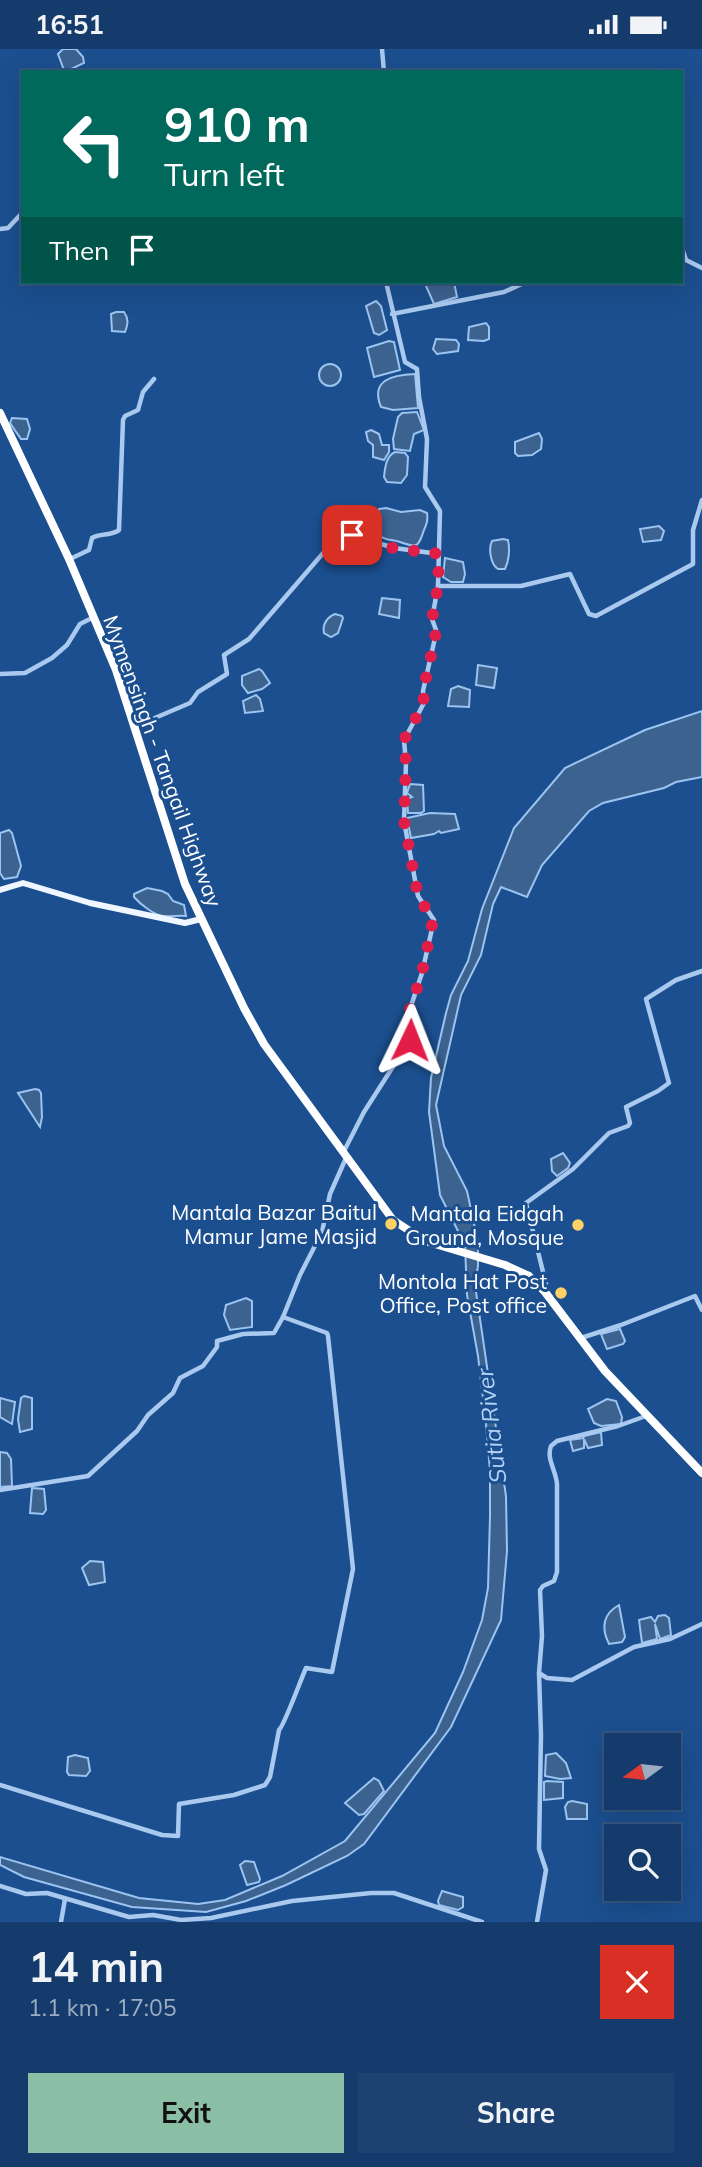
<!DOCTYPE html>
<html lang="en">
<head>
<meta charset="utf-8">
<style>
  body { margin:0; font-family:Mulish,sans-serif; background:#1d4271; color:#f1f3f6; height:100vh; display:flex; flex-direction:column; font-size:26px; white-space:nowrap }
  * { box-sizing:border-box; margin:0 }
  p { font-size:23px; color:#9dadc1 }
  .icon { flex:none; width:38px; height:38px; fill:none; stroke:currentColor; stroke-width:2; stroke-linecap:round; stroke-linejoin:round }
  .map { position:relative; height:1873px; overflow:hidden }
  .panel { display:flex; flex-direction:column; background:#143b6b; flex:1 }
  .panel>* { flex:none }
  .guide { position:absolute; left:21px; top:21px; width:662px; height:214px; border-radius:0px; box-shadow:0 7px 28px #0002,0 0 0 2px #33557e; background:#00695c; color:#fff; overflow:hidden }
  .needle { width:46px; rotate:255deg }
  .buttons { position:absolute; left:604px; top:1684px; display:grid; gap:14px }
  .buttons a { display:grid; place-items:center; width:77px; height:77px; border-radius:0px; background:#143b6b; box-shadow:0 7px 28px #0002,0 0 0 2px #33557e; font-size:35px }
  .pin { position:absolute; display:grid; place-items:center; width:60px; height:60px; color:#fff; margin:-30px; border-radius:14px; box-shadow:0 4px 10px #0006 }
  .me { position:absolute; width:77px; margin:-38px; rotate:2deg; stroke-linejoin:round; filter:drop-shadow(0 0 5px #0008) }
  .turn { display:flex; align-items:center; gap:24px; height:147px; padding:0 28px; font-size:32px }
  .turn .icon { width:91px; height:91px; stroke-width:2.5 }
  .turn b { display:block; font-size:49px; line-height:60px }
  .then { display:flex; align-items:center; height:66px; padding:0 28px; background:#0003; gap:14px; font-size:26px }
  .round { display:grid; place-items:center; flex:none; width:74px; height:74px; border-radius:0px; background:#1d4271 }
  .overview { display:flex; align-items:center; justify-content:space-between; height:119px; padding:0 28px }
  h1 { font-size:42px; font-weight:700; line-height:52px }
  .cta { display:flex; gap:14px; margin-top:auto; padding:14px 28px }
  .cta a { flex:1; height:80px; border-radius:0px; background:#8abfa5; color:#111; font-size:28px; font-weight:700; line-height:80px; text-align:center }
  .cta a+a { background:#1d4271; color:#f1f3f6 }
  .status { display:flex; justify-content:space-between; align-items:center; height:49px; padding:0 35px; background:#143b6b; direction:ltr }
  .status svg { height:19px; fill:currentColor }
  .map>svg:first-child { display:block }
  .water { fill:#3c6290; stroke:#9cc4f0; stroke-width:2 }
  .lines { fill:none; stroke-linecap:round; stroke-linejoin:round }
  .minor { stroke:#a9c9ee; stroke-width:4.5 }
  .major { stroke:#f0f6ff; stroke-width:6 }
  .highway { stroke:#fff; stroke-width:8 }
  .route { stroke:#e11d48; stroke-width:12; stroke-dasharray:0 21.6 }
  .poi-dot { fill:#ffd166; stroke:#1b4f8f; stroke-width:2.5 }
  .labels { text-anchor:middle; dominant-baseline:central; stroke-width:6; stroke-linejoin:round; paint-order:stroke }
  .street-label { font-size:21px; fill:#fff; stroke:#1b4f8f }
  .poi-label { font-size:21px; fill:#fff; stroke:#1b4f8f; text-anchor:end }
  .water-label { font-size:23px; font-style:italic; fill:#b5d3f5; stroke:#1b4f8f }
</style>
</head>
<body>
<div class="status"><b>16:51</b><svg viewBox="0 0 49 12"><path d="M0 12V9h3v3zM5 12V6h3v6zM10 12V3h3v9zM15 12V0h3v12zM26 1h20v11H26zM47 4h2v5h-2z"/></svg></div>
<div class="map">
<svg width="702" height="1873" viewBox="0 0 702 1873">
  <rect width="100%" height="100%" fill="#1b4f8f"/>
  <g class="water">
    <polygon points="63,0 76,0 83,8 84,14 69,21 64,21 58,5"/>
    <polygon points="429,233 454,233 457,248 434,255 426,237"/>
    <polygon points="376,252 381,257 387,281 379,286 374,284 366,257"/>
    <path d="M116,263H124C129,270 128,275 125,283L112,282L111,265Z"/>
    <polygon points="486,274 489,278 489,290 484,292 468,291 469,278"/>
    <polygon points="436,290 456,291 459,295 458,302 437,305 433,300"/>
    <polygon points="389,292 394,293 400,321 374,328 367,299"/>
    <circle cx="330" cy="326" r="11"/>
    <path d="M415,325L418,359L393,361L381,358C370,331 392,326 415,325Z"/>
    <polygon points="417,363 424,381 414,385 410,402 394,400 393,390 398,368 402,364"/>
    <polygon points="12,369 27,370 30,380 27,390 21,390 10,374"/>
    <polygon points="371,381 379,385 382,396 389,396 389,403 384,411 373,408 373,396 368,392 366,383"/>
    <polygon points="539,384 542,390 541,400 532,406 518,407 515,404 515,393"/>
    <path d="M395,403L405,404L408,408L407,426L401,434L387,433L384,428C385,419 386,407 395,403Z"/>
    <path d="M386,459L401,463L420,461L427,464C428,471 427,474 424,481C418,499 417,499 400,493C390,490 386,492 378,486V462L379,460Z"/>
    <polygon points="659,477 664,482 661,491 643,493 640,480"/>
    <path d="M503,490L508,491C510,500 509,512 505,520H498C491,516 488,500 492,492Z"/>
    <polygon points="445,509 463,513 465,525 463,533 451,533 443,528"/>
    <polygon points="382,549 400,551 399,569 379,565"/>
    <path d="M335,565L342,567L343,569L338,584L331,588L324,584C322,576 327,568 335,565Z"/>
    <polygon points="478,616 497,619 494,639 476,636"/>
    <polygon points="259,620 262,622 270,634 262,640 248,644 242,636 242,627"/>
    <polygon points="458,637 470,641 469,658 448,657 451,640"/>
    <polygon points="256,646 260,650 263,662 245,664 243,652"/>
    <polygon points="702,662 702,728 676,733 664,739 603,754 589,762 542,816 527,848 501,838 493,855 481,906 461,946 436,1056 444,1097 467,1142 478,1193 478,1217 475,1236 506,1447 507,1502 501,1571 451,1678 364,1795 347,1807 286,1836 246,1852 206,1863 132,1858 24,1828 0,1816 0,1808 139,1849 198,1855 225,1851 282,1827 345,1792 435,1684 463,1623 482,1571 488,1539 490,1467 490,1422 486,1375 478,1307 467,1246 465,1196 440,1146 429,1063 431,1029 446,964 451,946 468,912 482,860 514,779 565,719 645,681"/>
    <polygon points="410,735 423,736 424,762 421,764 408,764 407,750 412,748 407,744"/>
    <polygon points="430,764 455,765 459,780 441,784 439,782 434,785 411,789 407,769"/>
    <polygon points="9,781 12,784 21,817 17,828 4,830 0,824 0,784"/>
    <path d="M147,839L162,842L168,845L173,852L184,856L186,867C178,866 170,868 163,867C154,866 140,855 134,848V845Z"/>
    <polygon points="35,1040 39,1041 41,1044 42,1068 40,1078 18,1044"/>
    <polygon points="563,1104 570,1114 568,1119 557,1127 552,1122 551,1110"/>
    <polygon points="246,1249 252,1252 252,1278 230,1281 224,1266 226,1256"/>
    <polygon points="620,1280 625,1292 623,1295 607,1300 601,1285"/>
    <polygon points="24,1347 32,1349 32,1380 20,1383 18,1370 21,1349"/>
    <polygon points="0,1349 15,1353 12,1375 0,1368"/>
    <polygon points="607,1350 616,1352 622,1368 621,1375 601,1377 594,1374 588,1360"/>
    <polygon points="601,1383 602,1396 588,1399 584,1390 584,1399 573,1402 570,1391 583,1389 584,1387"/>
    <polygon points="0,1403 7,1404 11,1410 12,1437 0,1438"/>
    <polygon points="32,1439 44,1440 46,1461 43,1465 30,1464"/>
    <polygon points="90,1512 103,1513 105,1533 89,1536 82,1519"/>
    <path d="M619,1556L625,1588L622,1593L609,1595C601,1579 603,1565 619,1556Z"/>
    <polygon points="665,1566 669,1569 671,1586 660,1590 655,1575 657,1590 642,1594 639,1571 651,1568 655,1573 658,1567"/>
    <polygon points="556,1704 566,1714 571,1729 560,1730 545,1727 546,1706"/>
    <polygon points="75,1706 88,1709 90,1722 86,1727 69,1726 67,1723 68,1708"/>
    <polygon points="374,1729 379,1732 384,1742 364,1765 359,1766 345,1754"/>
    <polygon points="547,1732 563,1733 563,1749 544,1751 544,1733"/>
    <polygon points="572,1752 587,1755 587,1770 567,1770 565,1758 568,1753"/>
    <polygon points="245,1812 254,1813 260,1830 259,1833 247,1836 240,1816"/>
    <polygon points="442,1842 463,1848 463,1858 458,1861 439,1856 438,1852"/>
  </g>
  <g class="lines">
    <g class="minor">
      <polyline points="382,0 384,23"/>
      <polyline points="0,180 8,179 23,163"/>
      <polyline points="681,196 686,211 702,219"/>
      <polyline points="392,265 504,243 526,233"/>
      <path d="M70,510L89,501L92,489C100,484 112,487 119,481L123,371L125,367L138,361L143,343L154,330"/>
      <polyline points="438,537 521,537 570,525 589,565 596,567 693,515 693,481 702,451"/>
      <polyline points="0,625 25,624 52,609 67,596 80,575 92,569"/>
      <polyline points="136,677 190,654 198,643 227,625 224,606 249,590 337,488 367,485 381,495 394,499 439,505"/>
      <polyline points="343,1104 364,1063 410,991 410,960 422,924 434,871 418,847 404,772 406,714 404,691 424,654 423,642 435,589 436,581 432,570 438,537 440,462 425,438 427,390 419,348 417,320 405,313 386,233"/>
      <polyline points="545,1242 546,1235 526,1154 573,1120 609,1084 628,1077 630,1074 626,1058 658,1042 669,1034 646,950 676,931 702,922"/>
      <polyline points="581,1289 621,1276 695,1247 702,1261"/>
      <polyline points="0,1441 88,1427 137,1382 148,1366 173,1344 180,1329 203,1317 217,1298 217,1292 243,1285 274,1284 283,1268 300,1226 322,1183 330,1145 346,1109"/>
      <path d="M539,1624L542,1587L540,1541L543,1537L554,1532L557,1523V1435C556,1421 546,1410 551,1397L557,1392L618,1377L646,1367"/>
      <path d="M0,1736L162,1786L178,1787L179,1755L234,1746L265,1736L270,1728L279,1681C284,1677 301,1630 306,1619L332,1623L353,1520L328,1287L327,1284L283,1268"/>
      <polyline points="0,1837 26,1845 47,1844 129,1868 153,1866 181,1871 211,1869 292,1852 371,1844 394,1844 482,1873"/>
      <polyline points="61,1873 65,1850"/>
      <polyline points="537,1873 546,1821 539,1800 541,1686 539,1624 547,1629 572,1631 634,1598 670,1590 702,1575"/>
    </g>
    <polyline class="major" points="0,841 23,834 90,854 185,874 201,870"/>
    <polyline class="highway" points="0,364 69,510 116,621 185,835 244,959 264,995 393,1171 425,1192 505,1216 529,1227 545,1243 605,1322 702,1424"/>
  </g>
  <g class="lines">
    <path class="route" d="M352,486C374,484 375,495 394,499C409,502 424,502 439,505L438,537L432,570L436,581L435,589L423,642L424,654L404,691L406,714L404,772L418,847L433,871L422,924L410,960V991"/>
  </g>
  <g class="poi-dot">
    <circle cx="391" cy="1175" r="7"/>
    <circle cx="578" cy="1176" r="7"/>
    <circle cx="561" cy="1244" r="7"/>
  </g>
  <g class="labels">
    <g class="street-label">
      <text transform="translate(163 712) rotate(70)">Mymensingh - Tangail Highway</text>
    </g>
    <g class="poi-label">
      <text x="377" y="1163">Mantala Bazar Baitul<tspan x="377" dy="24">Mamur Jame Masjid</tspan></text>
      <text x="564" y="1164">Mantala Eidgah<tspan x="564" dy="24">Ground, Mosque</tspan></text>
      <text x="547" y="1232">Montola Hat Post<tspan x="547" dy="24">Office, Post office</tspan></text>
    </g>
    <g class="water-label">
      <text transform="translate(491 1377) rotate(-97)">Sutia River</text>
    </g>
  </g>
</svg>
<div class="buttons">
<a><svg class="needle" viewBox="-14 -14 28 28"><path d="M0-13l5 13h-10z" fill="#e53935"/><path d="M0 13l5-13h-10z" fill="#9dadc1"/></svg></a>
<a><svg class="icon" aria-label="search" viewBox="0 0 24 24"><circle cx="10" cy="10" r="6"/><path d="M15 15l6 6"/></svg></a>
</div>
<div class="pin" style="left:352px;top:486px;background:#d93025"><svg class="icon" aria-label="arrive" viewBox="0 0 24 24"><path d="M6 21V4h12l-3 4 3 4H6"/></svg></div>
<svg class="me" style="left:410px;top:991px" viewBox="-20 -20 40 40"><path d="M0-17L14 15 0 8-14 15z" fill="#e11d48" stroke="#fff" stroke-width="4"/></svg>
<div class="guide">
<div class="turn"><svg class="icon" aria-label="left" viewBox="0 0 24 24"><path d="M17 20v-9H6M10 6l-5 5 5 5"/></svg><div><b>910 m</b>Turn left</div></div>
<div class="then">Then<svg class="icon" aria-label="arrive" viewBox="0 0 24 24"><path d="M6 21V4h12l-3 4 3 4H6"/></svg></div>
</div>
</div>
<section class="panel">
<div class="overview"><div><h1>14 min</h1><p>1.1 km · 17:05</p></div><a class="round" style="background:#d93025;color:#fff"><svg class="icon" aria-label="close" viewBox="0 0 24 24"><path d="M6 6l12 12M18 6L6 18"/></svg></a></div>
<div class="cta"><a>Exit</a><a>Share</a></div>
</section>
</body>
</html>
